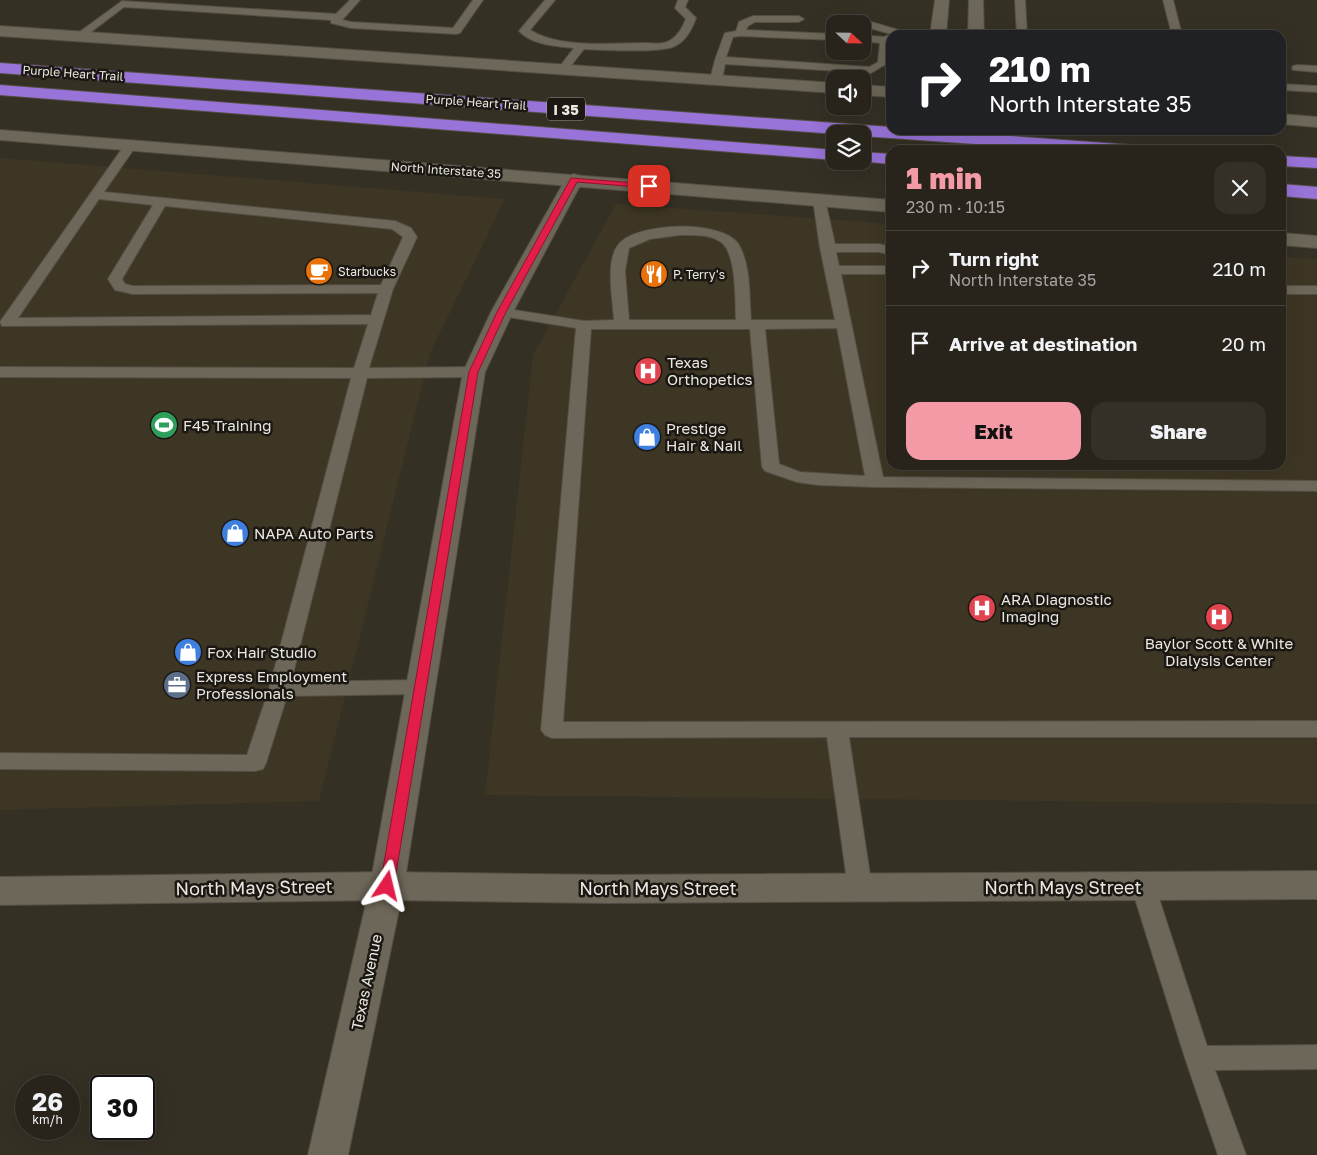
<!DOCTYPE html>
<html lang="en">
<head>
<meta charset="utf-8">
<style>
  body { margin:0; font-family:"Golos Text",sans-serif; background:#343028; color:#f1f3f6; height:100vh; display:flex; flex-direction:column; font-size:19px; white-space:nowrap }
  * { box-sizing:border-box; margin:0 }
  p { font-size:16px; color:#a5a4a3 }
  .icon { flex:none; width:28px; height:28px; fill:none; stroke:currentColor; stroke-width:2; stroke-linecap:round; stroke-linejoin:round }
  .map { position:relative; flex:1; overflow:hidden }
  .sheet { position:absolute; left:886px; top:145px; width:400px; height:325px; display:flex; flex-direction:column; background:#28241b; border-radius:15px; box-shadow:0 5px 20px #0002,0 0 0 1px #44413a }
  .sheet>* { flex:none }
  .hud { position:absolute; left:886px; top:30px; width:400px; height:105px; border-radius:15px; box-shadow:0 5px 20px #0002,0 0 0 1px #44413a; background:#202124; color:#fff; overflow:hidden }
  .needle { width:32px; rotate:112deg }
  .fabs { position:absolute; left:826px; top:15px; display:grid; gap:10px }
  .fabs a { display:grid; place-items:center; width:45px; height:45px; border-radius:10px; background:#28241b; box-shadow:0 5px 20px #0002,0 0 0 1px #44413a; font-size:25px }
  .speed { position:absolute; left:15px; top:1075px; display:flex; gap:10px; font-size:25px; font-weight:700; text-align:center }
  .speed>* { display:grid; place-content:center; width:65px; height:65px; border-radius:50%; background:#28241b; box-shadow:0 5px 20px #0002,0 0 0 1px #44413a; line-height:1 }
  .speed small { font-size:12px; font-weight:400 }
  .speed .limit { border:2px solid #111; border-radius:8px; background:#fff; color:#111 }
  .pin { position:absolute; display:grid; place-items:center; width:42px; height:42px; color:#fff; margin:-21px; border-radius:10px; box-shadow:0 2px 8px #0006 }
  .me { position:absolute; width:55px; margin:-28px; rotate:10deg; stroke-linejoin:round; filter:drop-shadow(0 0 4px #0008) }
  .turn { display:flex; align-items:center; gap:18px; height:105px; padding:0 20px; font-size:22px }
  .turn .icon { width:65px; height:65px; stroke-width:2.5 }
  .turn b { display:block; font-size:35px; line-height:42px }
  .round { display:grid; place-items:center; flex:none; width:52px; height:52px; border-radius:15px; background:#343028 }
  .headline { display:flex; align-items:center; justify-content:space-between; height:85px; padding:0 20px }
  h1 { font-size:30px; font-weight:800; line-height:38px; color:#f49aa6 }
  .cta { display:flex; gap:10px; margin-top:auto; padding:10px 20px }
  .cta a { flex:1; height:58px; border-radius:15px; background:#f49aa6; color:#111; font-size:20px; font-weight:800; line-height:58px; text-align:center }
  .cta a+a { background:#343028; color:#f1f3f6 }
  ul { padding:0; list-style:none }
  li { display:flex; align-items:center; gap:15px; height:75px; padding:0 20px; border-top:1px solid #44413a }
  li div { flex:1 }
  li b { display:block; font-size:19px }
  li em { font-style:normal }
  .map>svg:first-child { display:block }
  .built { fill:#3e3624 }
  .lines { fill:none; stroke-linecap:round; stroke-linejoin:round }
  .lane-casing { stroke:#534e44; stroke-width:2 }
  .street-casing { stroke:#534e44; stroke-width:2 }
  .secondary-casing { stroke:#534e44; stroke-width:2 }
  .highway-casing { stroke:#534e44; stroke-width:2 }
  .lane { fill:#6d6759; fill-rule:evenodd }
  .street { fill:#6d6759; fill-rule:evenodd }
  .secondary { fill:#6d6759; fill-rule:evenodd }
  .highway { fill:#9873d8; fill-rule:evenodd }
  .route { fill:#e11d48; stroke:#92132f }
  .labels { text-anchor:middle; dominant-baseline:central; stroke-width:5; stroke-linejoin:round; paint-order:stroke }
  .far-street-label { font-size:12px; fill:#ebe7e0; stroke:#1b1813 }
  .far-poi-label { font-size:12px; fill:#ebe7e0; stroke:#1b1813; text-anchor:start }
  .shield { fill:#1b1813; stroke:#ada9a2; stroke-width:1 }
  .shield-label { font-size:14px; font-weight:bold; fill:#ebe7e0 }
  .poi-label { font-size:15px; fill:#ebe7e0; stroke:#1b1813; text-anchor:start }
  .street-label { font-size:15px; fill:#ebe7e0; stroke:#1b1813 }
  .near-street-label { font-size:18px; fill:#ebe7e0; stroke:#1b1813 }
</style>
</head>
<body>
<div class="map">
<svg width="1317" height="1155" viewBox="0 0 1317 1155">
  <rect width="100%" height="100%" fill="#353024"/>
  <g class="built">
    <polygon points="0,158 505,199 430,353 319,801 0,810"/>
    <polygon points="616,204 891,224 891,465 1281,465 1281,257 1317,259 1317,804 485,795 533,355"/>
  </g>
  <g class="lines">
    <g class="lane-casing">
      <g id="lane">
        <polygon points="350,0 360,0 342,20 351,22 453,28 473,0 483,0 460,33 456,34 351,28 331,23 331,20 124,7 83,38 79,39 74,36 122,1 336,14"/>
        <path d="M545,0H555L530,30C561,49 609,43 644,43C651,43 660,45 667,42C677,38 682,28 686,19L675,8L678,0H688L685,7L696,18C692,29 686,41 675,46C662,53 602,50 584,49L566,72L562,73L557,70L574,48C556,46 532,45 519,31Z"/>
        <polygon points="1015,0 1025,0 1027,35 1017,35"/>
        <polygon points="1163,0 1173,0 1182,35 1172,35"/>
        <path d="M753,16H799L804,19L799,22H755L748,26L746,30L835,34V40L740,36L733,37L726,57L869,67L878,62L880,43L862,41V35L884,37L891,34L862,26V24L836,23L835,21C846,11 885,27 899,30C908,32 922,29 929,35H891L888,63L871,73L725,64L722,80L716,83L712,82L710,80L715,60L724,35L725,33L736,31L739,22Z"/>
        <polygon points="1297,65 1317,66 1317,72 1293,70 1292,68 1293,66"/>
        <polygon points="1281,84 1317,86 1317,92 1281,90"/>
        <path d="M130,142L136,146L104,192L395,221L411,228L417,237L393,289L369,368L474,367L480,369L482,372L480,375L474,377L367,378L291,682L420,680L427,682L430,687L427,692L420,694L287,696L266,763L263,769L255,771L0,769V753L247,755L269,689L351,378L0,377V367L354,368L368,324L2,326L0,322L126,143ZM99,199L153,205L108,279L115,290L133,294L378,293L371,315L18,318ZM165,206L392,229L403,237L381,285L133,286L125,284L122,279Z"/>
        <path d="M819,196L825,200L835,244H879L891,247V255L879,252H836L839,266H891V274H841L883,477L1317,481V491L875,487L818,485L797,482L765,471L762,467L750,329H591L563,722L1317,721V737H849L872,888L868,895L860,898L852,895L848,888L827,737L552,738L545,735L541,730L576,328L502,316L497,315L495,312L497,309L502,308L584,321L614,320C613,300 605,262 618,245C635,222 723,219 739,245C751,266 749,296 751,320H835L820,248L813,200ZM680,235C693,235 710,234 721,242C737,254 735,301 736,320H629L625,271L629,248L650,239ZM837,328L865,476L800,472L779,464L765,329Z"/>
        <rect x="1281" y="286" width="36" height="8"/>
        <polygon points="1143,877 1151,879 1155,886 1207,1046 1317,1045 1317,1069 1215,1070 1246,1155 1218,1155 1185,1058 1131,886 1135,879"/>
      </g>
    </g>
    <g class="street-casing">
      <g id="street">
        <polygon points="935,0 949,0 946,35 930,35"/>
        <polygon points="969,0 983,0 984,35 968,35"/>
        <polygon points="574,174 581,176 583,180 513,312 485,372 404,886 348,1155 308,1155 370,886 463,372 491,312 565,180 567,176"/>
      </g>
    </g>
    <g class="secondary-casing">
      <g id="secondary">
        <polygon points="0,26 835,83 835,93 0,36"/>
        <polygon points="862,85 891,87 891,97 862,95"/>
        <polygon points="1281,114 1317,117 1317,127 1281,124"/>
        <polygon points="0,130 891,200 891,212 0,140"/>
        <polygon points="1281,233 1317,236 1317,248 1281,245"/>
        <polygon points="1317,871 1317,899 606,903 387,900 0,905 0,877 387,872 606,875"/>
      </g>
    </g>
    <g class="highway-casing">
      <g id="highway">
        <polygon points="0,63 891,127 891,130 928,130 1132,145 1138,146 1141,150 1059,150 862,136 862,134 836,134 0,73"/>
        <polygon points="0,85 835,150 835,160 0,95"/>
        <polygon points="862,152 891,154 891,164 857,161 862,161"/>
        <polygon points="1281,156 1317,158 1317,168 1281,166"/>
        <polygon points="1281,184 1317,187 1317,199 1281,196"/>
      </g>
    </g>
    <use href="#lane" class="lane"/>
    <use href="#street" class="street"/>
    <use href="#secondary" class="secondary"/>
    <use href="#highway" class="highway"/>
  </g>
  <polygon class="route" points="571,178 649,184 653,186 649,188 577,182 506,312 478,372 394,886 392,890 387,892 382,890 380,886 469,372 497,312"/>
  <defs>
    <g id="cafe-disc" transform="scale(1.4375)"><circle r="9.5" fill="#e8710a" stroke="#1b1813"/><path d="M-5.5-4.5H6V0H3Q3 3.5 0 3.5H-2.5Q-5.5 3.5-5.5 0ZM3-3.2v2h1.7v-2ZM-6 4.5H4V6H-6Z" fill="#fff"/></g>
    <g id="restaurant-disc" transform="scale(1.4375)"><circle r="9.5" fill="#e8710a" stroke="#1b1813"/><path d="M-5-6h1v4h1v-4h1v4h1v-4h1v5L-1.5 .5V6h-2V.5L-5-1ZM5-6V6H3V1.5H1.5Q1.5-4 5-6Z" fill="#fff"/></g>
    <g id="hospital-disc" transform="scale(1.4375)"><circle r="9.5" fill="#e0444e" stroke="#1b1813"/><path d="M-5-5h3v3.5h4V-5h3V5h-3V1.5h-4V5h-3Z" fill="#fff"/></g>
    <g id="stadium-disc" transform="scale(1.4375)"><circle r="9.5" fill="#2e9e5b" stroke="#1b1813"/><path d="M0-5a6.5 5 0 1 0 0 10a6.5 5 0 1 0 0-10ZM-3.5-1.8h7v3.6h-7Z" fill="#fff"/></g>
    <g id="shop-disc" transform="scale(1.4375)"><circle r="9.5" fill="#3f7fe0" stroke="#1b1813"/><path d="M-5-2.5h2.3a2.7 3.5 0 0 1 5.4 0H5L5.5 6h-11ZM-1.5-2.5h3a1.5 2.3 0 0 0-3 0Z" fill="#fff"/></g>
    <g id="office-disc" transform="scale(1.4375)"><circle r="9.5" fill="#5c6f8a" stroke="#1b1813"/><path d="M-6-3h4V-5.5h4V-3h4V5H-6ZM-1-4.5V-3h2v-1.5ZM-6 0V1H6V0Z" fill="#fff"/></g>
  </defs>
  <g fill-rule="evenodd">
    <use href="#cafe-disc" x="319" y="271"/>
    <use href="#restaurant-disc" x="654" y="274"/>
    <use href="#hospital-disc" x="648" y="371"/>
    <use href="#stadium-disc" x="164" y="425"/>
    <use href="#shop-disc" x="647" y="437"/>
    <use href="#shop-disc" x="235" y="533"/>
    <use href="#hospital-disc" x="982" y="608"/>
    <use href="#hospital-disc" x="1219" y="617"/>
    <use href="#shop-disc" x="188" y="652"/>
    <use href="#office-disc" x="177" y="685"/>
  </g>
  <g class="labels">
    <g class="far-street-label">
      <text transform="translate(73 73) rotate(4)">Purple Heart Trail</text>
      <text transform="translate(476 102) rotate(4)">Purple Heart Trail</text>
      <text transform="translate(446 170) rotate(4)">North Interstate 35</text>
    </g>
    <g class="far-poi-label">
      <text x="338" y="271">Starbucks</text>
      <text x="673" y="274">P. Terry's</text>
    </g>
    <rect class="shield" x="547" y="97.5" width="38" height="23" rx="4"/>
    <g class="shield-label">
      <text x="566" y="109">I 35</text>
    </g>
    <g class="poi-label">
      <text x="667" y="362">Texas<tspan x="667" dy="17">Orthopetics</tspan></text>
      <text x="183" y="425">F45 Training</text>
      <text x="666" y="428">Prestige<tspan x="666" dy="17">Hair &amp; Nail</tspan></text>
      <text x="254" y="533">NAPA Auto Parts</text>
      <text x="1001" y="599">ARA Diagnostic<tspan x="1001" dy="17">Imaging</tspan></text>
      <text x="1219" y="643" text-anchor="middle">Baylor Scott &amp; White<tspan x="1219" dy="17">Dialysis Center</tspan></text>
      <text x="207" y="652">Fox Hair Studio</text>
      <text x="196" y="676">Express Employment<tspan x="196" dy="17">Professionals</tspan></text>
    </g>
    <g class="street-label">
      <text transform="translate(366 982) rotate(-78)">Texas Avenue</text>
    </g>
    <g class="near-street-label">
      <text transform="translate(254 887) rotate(-1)">North Mays Street</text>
      <text x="1063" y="887">North Mays Street</text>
      <text x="658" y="888">North Mays Street</text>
    </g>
  </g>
</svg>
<div class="fabs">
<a><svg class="needle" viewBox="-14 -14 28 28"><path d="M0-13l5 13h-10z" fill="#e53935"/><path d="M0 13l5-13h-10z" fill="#a5a4a3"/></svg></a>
<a><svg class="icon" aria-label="sound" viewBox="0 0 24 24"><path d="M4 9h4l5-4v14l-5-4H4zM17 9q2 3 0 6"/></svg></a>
<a><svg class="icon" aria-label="layers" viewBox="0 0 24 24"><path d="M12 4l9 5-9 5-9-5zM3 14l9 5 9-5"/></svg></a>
</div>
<div class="speed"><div>26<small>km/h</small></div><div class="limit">30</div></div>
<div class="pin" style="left:649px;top:186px;background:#d93025"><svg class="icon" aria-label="arrive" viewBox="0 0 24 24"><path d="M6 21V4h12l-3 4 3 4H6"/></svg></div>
<svg class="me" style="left:387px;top:886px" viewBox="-20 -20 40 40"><path d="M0-17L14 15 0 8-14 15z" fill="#e11d48" stroke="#fff" stroke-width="4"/></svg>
<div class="hud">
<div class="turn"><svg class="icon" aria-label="right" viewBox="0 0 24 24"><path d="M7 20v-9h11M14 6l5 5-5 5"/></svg><div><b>210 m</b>North Interstate 35</div></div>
</div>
<section class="sheet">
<div class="headline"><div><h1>1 min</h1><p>230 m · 10:15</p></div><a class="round"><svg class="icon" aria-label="close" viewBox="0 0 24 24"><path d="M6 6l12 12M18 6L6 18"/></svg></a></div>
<ul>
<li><svg class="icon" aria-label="right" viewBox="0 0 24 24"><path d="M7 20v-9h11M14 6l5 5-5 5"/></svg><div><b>Turn right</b><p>North Interstate 35</p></div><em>210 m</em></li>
<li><svg class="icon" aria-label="arrive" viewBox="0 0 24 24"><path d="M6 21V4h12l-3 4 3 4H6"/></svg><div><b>Arrive at destination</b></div><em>20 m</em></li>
</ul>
<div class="cta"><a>Exit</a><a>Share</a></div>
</section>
</div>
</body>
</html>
